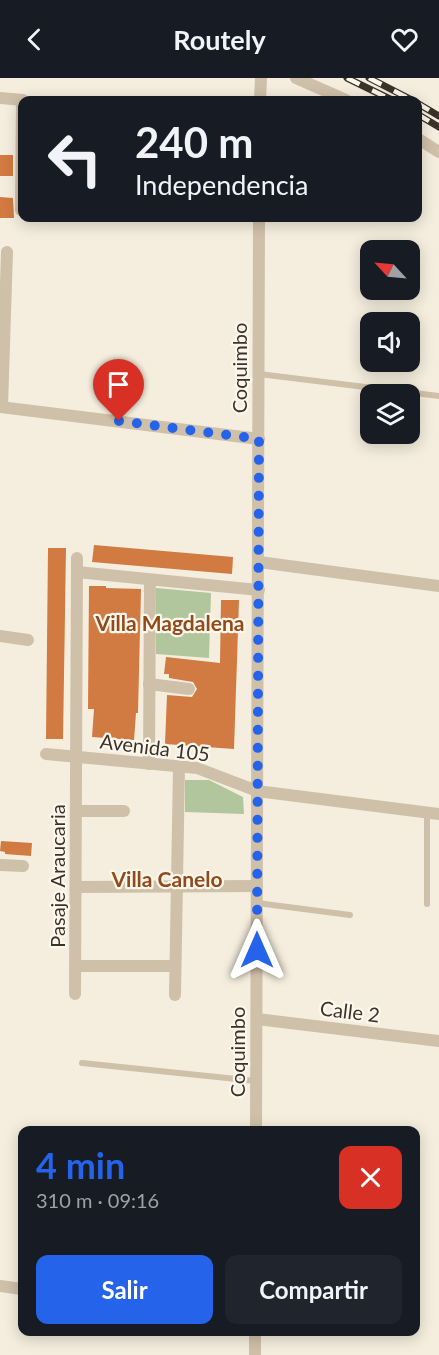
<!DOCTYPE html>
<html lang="es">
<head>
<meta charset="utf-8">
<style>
  body { margin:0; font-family:Lato,sans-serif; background:#20242c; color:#f1f3f6; height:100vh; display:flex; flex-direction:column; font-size:22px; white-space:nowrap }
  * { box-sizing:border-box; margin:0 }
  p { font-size:20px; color:#9ea1a6 }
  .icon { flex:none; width:33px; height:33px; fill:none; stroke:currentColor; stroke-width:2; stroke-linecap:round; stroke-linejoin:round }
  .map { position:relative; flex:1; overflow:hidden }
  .drawer { position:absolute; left:18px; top:1048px; width:402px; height:210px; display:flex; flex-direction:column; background:#171b24; border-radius:12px; box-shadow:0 3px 15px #0003 }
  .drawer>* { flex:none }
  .top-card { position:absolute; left:18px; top:18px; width:404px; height:126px; border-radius:12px; box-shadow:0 3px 15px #0003; background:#171b24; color:#f1f3f6; overflow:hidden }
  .needle { width:39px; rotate:296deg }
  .fabs { position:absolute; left:360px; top:162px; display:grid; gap:12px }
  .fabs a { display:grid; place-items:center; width:60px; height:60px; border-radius:12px; background:#171b24; box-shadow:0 3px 15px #0003; font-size:30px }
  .pin { position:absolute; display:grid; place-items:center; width:51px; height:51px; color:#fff; margin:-62px -26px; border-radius:50% 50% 50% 0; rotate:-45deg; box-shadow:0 0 6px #0007 }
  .pin .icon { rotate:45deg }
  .me { position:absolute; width:66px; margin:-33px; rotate:0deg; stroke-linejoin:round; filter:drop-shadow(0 0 4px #0008) }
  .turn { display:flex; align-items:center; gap:21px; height:126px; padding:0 18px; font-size:27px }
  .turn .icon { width:78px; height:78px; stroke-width:2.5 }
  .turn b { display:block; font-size:42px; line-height:51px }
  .round { display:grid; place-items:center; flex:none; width:63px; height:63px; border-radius:12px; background:#20242c }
  .summary { display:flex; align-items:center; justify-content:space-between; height:102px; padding:0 18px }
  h1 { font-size:36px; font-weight:700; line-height:45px; color:#2563eb }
  .primary-button { display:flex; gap:12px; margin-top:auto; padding:12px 18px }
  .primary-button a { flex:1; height:69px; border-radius:12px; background:#2563eb; color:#fff; font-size:24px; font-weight:700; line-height:69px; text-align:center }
  .primary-button a+a { background:#20242c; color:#f1f3f6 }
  header { display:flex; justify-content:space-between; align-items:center; height:78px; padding:0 18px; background:#171b24; font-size:27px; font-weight:700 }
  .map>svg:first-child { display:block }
  .green { fill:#b1c69c }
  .building { fill:#d17a41 }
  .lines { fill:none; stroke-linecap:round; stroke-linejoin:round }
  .lane { stroke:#cfc0a9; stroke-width:6 }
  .street { stroke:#cfc0a9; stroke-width:12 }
  .rail-casing { stroke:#3b3229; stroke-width:7 }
  .rail { stroke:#fcf7ec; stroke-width:4.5; stroke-dasharray:14; stroke-linecap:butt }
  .route { stroke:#2563eb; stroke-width:10; stroke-dasharray:0 18 }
  .labels { text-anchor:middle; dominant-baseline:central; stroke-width:4.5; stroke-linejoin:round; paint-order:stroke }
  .street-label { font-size:20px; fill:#3b3229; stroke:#fcf7ec }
  .neighbourhood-label { font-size:21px; font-weight:bold; fill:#924a1a; stroke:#fcf7ec }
</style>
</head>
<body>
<header><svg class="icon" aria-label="back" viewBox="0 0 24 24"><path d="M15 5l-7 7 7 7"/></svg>Routely<svg class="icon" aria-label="heart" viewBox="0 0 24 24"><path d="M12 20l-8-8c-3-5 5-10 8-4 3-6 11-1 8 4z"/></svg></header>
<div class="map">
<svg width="439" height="1277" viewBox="0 0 439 1277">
  <rect width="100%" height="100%" fill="#f5eede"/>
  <g class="green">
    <polygon points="156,510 211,515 209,580 156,576"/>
    <polygon points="185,702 209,702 243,719 244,736 185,734"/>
  </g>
  <g class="building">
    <rect x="0" y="77" width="13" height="21"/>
    <polygon points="0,119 13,120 14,140 0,140"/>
    <polygon points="94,467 233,479 232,496 92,484"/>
    <polygon points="48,470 66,470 63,661 46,661"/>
    <polygon points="89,508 106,508 106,510 141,511 138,635 136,635 134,662 92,659 94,631 88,631"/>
    <polygon points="221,522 239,522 234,671 165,666 167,617 192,619 197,611 193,604 169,600 169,596 164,596 166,579 220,585"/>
    <polygon points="1,763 32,765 31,778 5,776 5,774 0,773"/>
  </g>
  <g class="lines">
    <g class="lane">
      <polyline points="259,296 439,318"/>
      <polyline points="427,734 427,826"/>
      <polyline points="257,825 350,837"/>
      <polyline points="82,985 256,1003"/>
    </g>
    <g class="street">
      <polyline points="296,0 346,22"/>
      <polyline points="0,20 23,22"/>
      <polyline points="260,22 261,0"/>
      <polyline points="417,60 439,74"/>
      <polyline points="21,132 22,22"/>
      <polyline points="0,329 259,361"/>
      <polyline points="2,329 7,174"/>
      <polyline points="259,484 439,508"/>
      <polyline points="77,494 259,512"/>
      <polyline points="0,558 28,562"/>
      <polyline points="149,606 189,611"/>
      <polyline points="46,676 197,690 257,713 439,736"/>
      <polyline points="149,686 150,502"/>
      <polyline points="77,733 124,733"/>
      <polyline points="0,787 23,788"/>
      <polyline points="76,809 257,808"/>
      <polyline points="76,888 175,888"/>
      <polyline points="75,916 77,480"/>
      <polyline points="175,917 179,689"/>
      <polyline points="257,941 439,963"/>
      <polyline points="256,1053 259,140"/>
      <polyline points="0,1208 22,1211"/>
      <polyline points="255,1277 255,1254"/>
    </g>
    <g class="rail-casing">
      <g id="rail">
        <polyline points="347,0 392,22"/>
        <polyline points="369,0 412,22"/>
        <polyline points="417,25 439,38"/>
        <polyline points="417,36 439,49"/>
      </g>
    </g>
    <use href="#rail" class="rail"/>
  </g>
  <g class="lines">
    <polyline class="route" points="119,343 259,361 257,872"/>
  </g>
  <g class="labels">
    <g class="street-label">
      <text transform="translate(239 290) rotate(-90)">Coquimbo</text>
      <text transform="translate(155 669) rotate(7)">Avenida 105</text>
      <text transform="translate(57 798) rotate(-90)">Pasaje Araucaria</text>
      <text transform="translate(350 933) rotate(7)">Calle 2</text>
      <text transform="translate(237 974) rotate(-90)">Coquimbo</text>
    </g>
    <g class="neighbourhood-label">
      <text x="170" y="544">Villa Magdalena</text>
      <text x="167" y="800">Villa Canelo</text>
    </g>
  </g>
</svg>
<div class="fabs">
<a><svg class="needle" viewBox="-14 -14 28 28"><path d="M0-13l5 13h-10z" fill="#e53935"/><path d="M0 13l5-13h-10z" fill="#9ea1a6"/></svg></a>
<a><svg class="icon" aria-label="sound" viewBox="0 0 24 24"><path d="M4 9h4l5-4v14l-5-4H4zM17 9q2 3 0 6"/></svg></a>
<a><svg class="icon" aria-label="layers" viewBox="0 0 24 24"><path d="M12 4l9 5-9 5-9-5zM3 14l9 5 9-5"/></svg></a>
</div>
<div class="pin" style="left:119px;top:343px;background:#d93025"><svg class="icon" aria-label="arrive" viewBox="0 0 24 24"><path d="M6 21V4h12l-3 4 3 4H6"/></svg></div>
<svg class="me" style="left:257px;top:872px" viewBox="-20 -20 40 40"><path d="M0-17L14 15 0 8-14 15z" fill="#2563eb" stroke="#fff" stroke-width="4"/></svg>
<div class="top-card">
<div class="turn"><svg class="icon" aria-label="left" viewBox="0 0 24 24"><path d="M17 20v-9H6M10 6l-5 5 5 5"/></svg><div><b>240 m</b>Independencia</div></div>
</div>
<section class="drawer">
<div class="summary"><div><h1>4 min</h1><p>310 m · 09:16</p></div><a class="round" style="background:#d93025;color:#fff"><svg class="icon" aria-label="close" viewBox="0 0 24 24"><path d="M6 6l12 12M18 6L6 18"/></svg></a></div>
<div class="primary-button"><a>Salir</a><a>Compartir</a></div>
</section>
</div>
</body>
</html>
